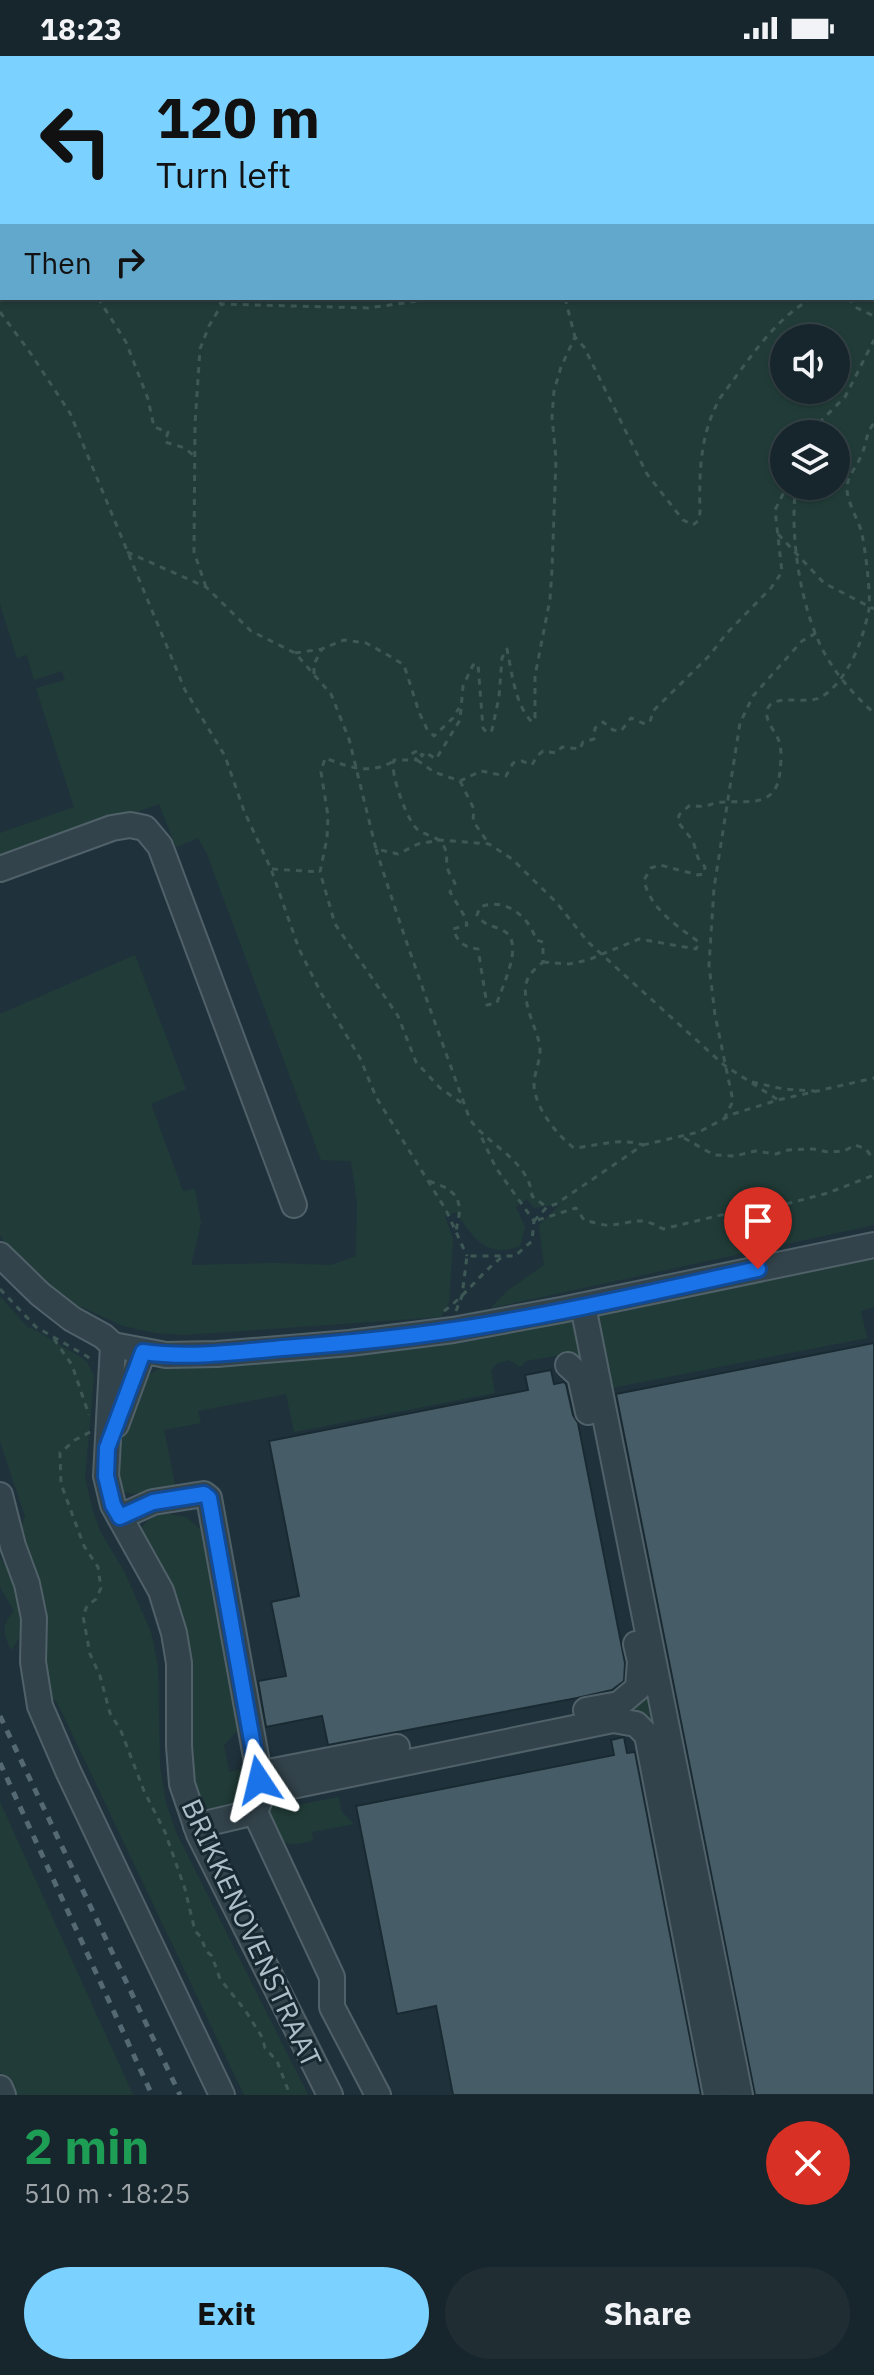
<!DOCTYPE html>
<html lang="en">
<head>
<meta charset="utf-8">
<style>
  body { margin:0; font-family:"IBM Plex Sans",sans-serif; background:#202e34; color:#f1f3f6; height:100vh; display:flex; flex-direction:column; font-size:30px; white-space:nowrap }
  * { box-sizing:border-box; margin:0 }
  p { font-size:26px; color:#9ea5a9 }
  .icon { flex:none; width:44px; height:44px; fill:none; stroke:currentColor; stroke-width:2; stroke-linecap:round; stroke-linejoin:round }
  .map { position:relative; height:2039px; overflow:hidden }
  .sheet { display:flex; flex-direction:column; background:#17262c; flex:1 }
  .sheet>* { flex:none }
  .guide { position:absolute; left:0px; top:0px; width:874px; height:244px; box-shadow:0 2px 6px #0004,0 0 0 2px #364348; background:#7bd1ff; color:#111; overflow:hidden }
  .controls { position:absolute; left:770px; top:268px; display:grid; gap:16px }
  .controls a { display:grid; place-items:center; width:80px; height:80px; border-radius:50%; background:#17262c; box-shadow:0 2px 6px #0004,0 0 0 2px #364348; font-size:40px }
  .pin { position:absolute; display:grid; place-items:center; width:68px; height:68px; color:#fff; margin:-82px -34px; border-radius:50% 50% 50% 0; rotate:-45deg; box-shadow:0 0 8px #0007 }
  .pin .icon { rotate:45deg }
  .me { position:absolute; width:88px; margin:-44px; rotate:350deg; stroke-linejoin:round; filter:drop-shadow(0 0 6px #0008) }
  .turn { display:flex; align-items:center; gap:28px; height:168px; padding:0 24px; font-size:36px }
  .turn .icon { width:104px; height:104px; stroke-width:2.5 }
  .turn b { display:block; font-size:56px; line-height:68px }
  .then { display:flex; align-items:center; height:76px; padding:0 24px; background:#0003; gap:16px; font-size:30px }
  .round { display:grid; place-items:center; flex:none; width:84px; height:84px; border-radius:42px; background:#202e34 }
  .summary { display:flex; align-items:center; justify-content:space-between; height:136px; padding:0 24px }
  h1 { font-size:48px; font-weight:700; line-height:60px; color:#1e9e55 }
  .cta { display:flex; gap:16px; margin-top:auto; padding:16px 24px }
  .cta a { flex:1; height:92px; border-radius:48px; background:#7bd1ff; color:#111; font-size:32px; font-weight:700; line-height:92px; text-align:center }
  .cta a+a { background:#202e34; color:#f1f3f6 }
  .status { display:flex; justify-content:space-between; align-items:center; height:56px; padding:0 40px; background:#17262c; direction:ltr }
  .status svg { height:22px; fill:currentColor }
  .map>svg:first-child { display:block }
  .green { fill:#213c38; fill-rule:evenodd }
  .building { fill:#465d67; stroke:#1a2a32; stroke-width:2 }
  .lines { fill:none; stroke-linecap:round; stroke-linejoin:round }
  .minor-casing { stroke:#506169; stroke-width:28 }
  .path { stroke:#3e5855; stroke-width:3; stroke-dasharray:6 6; stroke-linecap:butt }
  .minor { stroke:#33434b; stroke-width:24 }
  .rail { stroke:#546973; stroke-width:5; stroke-dasharray:8 8; stroke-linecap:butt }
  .route-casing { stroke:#114b97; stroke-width:20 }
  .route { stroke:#1a73e8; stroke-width:14 }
  .labels { text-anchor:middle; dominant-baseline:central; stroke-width:6; stroke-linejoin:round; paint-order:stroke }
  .street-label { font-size:28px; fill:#adbec8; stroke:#182830 }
</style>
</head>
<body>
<div class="status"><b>18:23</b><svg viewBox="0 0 49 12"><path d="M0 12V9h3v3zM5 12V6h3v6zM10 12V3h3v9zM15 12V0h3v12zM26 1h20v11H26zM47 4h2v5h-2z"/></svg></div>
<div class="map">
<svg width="874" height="2039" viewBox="0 0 874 2039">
  <rect width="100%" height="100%" fill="#1f323b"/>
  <g class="green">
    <path d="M0,0H874V1169L491,1252L507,1235L544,1209L539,1169L560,1148L534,1152L527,1143L516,1151L525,1171L520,1190C486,1203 473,1181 456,1156L445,1160L453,1183L449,1246L441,1261L183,1279L156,1277L123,1270L82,1251L77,1252L73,1257L10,1194L0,1179V958L135,899L186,1033L151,1048L183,1135L195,1133L201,1167L191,1209L274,1207L332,1209L356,1200L357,1146L351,1105L321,1104L207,798L198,782L176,791L159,748L0,805V777L74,751L36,632L65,624L62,615L34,624L27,599L17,602L0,548ZM2,2H872V242H2ZM784,282H836V334H784ZM784,378H836V430H784Z"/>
    <polygon points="874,1200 874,1251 861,1255 867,1282 606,1333 592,1259"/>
    <polygon points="0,1240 28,1272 30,1271 82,1302 87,1306 94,1320 85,1421 93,1456 101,1477 124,1515 151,1576 158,1611 160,1711 166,1747 176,1776 308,2039 244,2039 57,1646 41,1633 47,1553 19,1479 25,1460 0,1386"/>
    <polygon points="580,1260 737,2039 721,2039 639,1665 264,1723 618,1651 643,1605 585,1320 560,1299 526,1305 520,1311 509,1304 496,1308 491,1315 495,1337 294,1376 286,1338 198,1355 201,1367 164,1374 175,1429 133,1438 120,1435 116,1401 124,1365 143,1323 160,1312 419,1292"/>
    <path d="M167,1458L186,1461L203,1476L241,1670L224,1689L229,1716L249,1712L252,1735L237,1747L207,1755L201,1750L193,1722L140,1474C148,1463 153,1459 167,1458Z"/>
    <path d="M0,1502C24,1532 39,1560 11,1594C3,1575 1,1571 14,1555L0,1531Z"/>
    <path d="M289,1736L292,1750L339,1741L341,1755L354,1768L312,1776L313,1784C307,1786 299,1788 293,1788C272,1787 262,1756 277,1742C280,1739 285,1738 289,1736Z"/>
    <polygon points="0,1746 133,2039 11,2039 0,2015"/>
  </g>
  <g class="building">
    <polygon points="874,1287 874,2039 755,2039 616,1338"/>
    <polygon points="551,1314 554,1328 564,1326 566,1328 573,1359 578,1367 625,1607 624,1625 612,1634 577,1642 328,1689 322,1660 266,1671 258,1625 286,1620 271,1546 299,1540 269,1385 528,1334 525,1319"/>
    <polygon points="624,1681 627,1697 635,1696 701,2039 453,2039 436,1950 397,1958 356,1750 614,1699 611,1684"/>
  </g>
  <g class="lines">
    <g class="minor-casing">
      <g id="minor">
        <polyline points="0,813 112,772 130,769 145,772 160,790 294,1149"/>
        <polyline points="0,1199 40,1238 72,1263 103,1280 113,1289 166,1299 217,1298 350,1287 453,1274 561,1254 874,1189"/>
        <polyline points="583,1250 740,2039"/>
        <polyline points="113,1289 106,1420 113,1449 161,1535 174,1577 179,1607 179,1690 182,1728 199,1778 330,2039"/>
        <polyline points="568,1309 580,1320 588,1356"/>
        <polyline points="116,1369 143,1296"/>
        <polyline points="0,1439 13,1490 27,1528 34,1562 33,1606 40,1650 68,1715 222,2039"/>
        <polyline points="120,1461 153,1446 204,1438 209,1442 262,1734"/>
        <polyline points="586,1654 619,1648 638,1632 640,1605 636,1588"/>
        <polyline points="258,1718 397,1691"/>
        <polyline points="255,1756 332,1921 332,1951 378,2039"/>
        <polyline points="196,1770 255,1756 263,1736 613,1664 636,1668 647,1679 716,2039"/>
        <polyline points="0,2032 3,2039"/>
      </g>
    </g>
    <g class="path">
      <polyline points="23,0 23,2"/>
      <polyline points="117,0 117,2"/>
      <polyline points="243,0 243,2"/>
      <polyline points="287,0 289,2"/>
      <polyline points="479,0 482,2"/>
      <polyline points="677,0 677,2"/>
      <polyline points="146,2 147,0"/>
      <polyline points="468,2 470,0"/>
      <polyline points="577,2 578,0"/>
      <polyline points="827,2 827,0"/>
      <polyline points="872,99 874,100"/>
      <polyline points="872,139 874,139"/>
      <polyline points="872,215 874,215"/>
      <polyline points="98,242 126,286 148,343 154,371 168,376 165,386 185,392 194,400"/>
      <polyline points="208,242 222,248 368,252 440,242"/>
      <polyline points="565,242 575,281"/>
      <polyline points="848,242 857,252 874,260"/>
      <polyline points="0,256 29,295 70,357 185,634 225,700 244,755 271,813 299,893 321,937 360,1002 376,1041 446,1154 467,1200"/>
      <polyline points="814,378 818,368 845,341 874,284"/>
      <path d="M796,430C789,480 801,556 826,600C839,622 855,640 874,657"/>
      <polyline points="778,478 824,527 874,553"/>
      <polyline points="127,496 206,531 251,575 295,597 331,638 349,683 376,793 398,798 418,788 440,784 489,788 512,803 556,846 588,886 724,1009 778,1044"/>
      <polyline points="206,531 194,496 195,368 200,293 209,270 222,248"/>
      <polyline points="295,597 322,593 344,584 366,587 386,598 404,609 419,656 427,673 434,680 453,662 459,652"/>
      <polyline points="314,618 314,608 322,593"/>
      <polyline points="417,704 434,716 460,725 481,715 506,720 513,707 522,705 532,709 537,700 543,695 556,697 562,691 580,693 583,686 594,683 595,672 603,666 613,674 621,675 631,662 645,668 650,666 653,655 710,599 726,578 771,532 782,516 775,454 787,430"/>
      <path d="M392,706C368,719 349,711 325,702L321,716L328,760L327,782L320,816L335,868L398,960L416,1006L440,1032L466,1050"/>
      <polyline points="460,725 474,753 473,765 489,788"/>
      <path d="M376,793C404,883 437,972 469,1061C471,1067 476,1070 480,1075C499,1094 530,1110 532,1140L545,1150"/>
      <polyline points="272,813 320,816"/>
      <path d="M543,906L569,908L588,904L639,883L696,893L699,886C677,870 650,853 644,824L651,812L660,809L698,819L704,818L705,811L698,802L693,785L678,766L679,759L690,749C710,753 709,746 725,746C751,745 777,751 780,715C781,706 782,694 779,685C775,674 763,664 768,652C774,638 805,648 819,642C838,633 852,607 859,589C863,578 867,564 869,553C871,539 865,489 861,474C857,462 848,447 847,434C846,421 857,411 861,400C867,388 865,379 874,367"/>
      <polyline points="752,1026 783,1033 815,1035"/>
      <polyline points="724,1063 733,1045 715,959 709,909 714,832 740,667 753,640 802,585 816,577"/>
      <polyline points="684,1082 714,1099 735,1100 755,1095 776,1098 788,1094 813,1093 828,1096 844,1095 855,1089 866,1093 874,1104"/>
      <polyline points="643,1089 699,1076 733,1058 778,1044 874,1022"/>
      <polyline points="429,1125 447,1132 457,1141 460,1154 456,1175"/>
      <path d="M538,1164L576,1152L584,1164C593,1166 603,1170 611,1169C635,1167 639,1159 663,1173L742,1154L748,1158L828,1137L874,1119"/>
      <path d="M534,1165L547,1151L556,1148L643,1089C619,1081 598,1090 574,1092C557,1079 535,1052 534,1029C534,1015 543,1001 539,986C535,969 517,936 530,919C533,914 539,910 543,906V886L536,884C529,860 505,841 480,851L477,859C485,871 494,869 504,875C525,887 502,930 497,947L487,949L478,893C464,891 458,887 453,873L467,869L465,861L450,836L455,827C452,822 448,816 447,810C446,801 448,794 441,786C435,780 425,779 418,774C408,767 389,716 394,704H417L411,698L419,694L422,700L425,696L436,703L460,664L463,630L473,609L478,608L483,672L487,677L492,674L499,641L502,602L507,593C512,617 515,649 532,666L535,662V620L550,543L552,514L556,403L552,361L554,335L561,311L575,281L584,291L647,418L683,464L693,469L698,465L700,457C699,416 700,378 720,342C746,308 775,261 813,242"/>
      <polyline points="0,1233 36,1271 88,1301 93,1307"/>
      <path d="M444,1255C465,1240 480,1218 502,1201"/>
      <polyline points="456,1255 462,1240 467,1200 515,1200 532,1185 534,1165 496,1112 479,1076"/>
      <polyline points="54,1283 72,1309 89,1359"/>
      <polyline points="90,1376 75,1384 60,1397 61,1428 84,1490 98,1511 101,1532 96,1543 87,1550 83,1560 90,1598 100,1620 110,1657 121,1675 144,1735 165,1776 185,1833 195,1875 201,1881 206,1895 212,1900 220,1923 245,1954 262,1981 265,1992 277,2005 290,2039"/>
    </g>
    <use href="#minor" class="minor"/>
    <g class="rail">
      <polyline points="0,1660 180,2039"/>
      <polyline points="0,1707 152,2039"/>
    </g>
  </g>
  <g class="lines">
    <g class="route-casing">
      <path id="route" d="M259,1724L209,1442L204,1438L153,1446L120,1461L113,1449L106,1420L107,1392L143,1296C193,1303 245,1295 295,1291C348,1287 400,1282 453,1274C555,1259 657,1235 758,1213"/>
    </g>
    <use href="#route" class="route"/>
  </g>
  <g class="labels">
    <g class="street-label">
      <text transform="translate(252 1877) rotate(65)">BRIKKENOVENSTRAAT</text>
    </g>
  </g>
</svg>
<div class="controls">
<a><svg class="icon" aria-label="sound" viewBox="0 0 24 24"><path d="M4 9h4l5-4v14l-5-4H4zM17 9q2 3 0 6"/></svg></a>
<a><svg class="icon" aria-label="layers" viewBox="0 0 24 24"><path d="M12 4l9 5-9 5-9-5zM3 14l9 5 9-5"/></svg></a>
</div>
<div class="pin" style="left:758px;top:1213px;background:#d93025"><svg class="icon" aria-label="arrive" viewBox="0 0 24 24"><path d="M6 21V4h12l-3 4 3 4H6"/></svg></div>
<svg class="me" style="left:259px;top:1724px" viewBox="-20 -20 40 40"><path d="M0-17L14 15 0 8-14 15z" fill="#1a73e8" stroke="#fff" stroke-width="4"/></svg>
<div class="guide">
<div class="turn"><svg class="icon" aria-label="left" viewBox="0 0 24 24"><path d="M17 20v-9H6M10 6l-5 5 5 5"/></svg><div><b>120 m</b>Turn left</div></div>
<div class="then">Then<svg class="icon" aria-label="right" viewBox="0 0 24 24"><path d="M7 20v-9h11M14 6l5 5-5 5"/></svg></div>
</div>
</div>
<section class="sheet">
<div class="summary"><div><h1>2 min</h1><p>510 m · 18:25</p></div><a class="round" style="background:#d93025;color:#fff"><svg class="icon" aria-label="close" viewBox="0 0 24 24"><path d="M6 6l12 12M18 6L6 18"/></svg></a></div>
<div class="cta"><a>Exit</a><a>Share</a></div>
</section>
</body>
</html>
